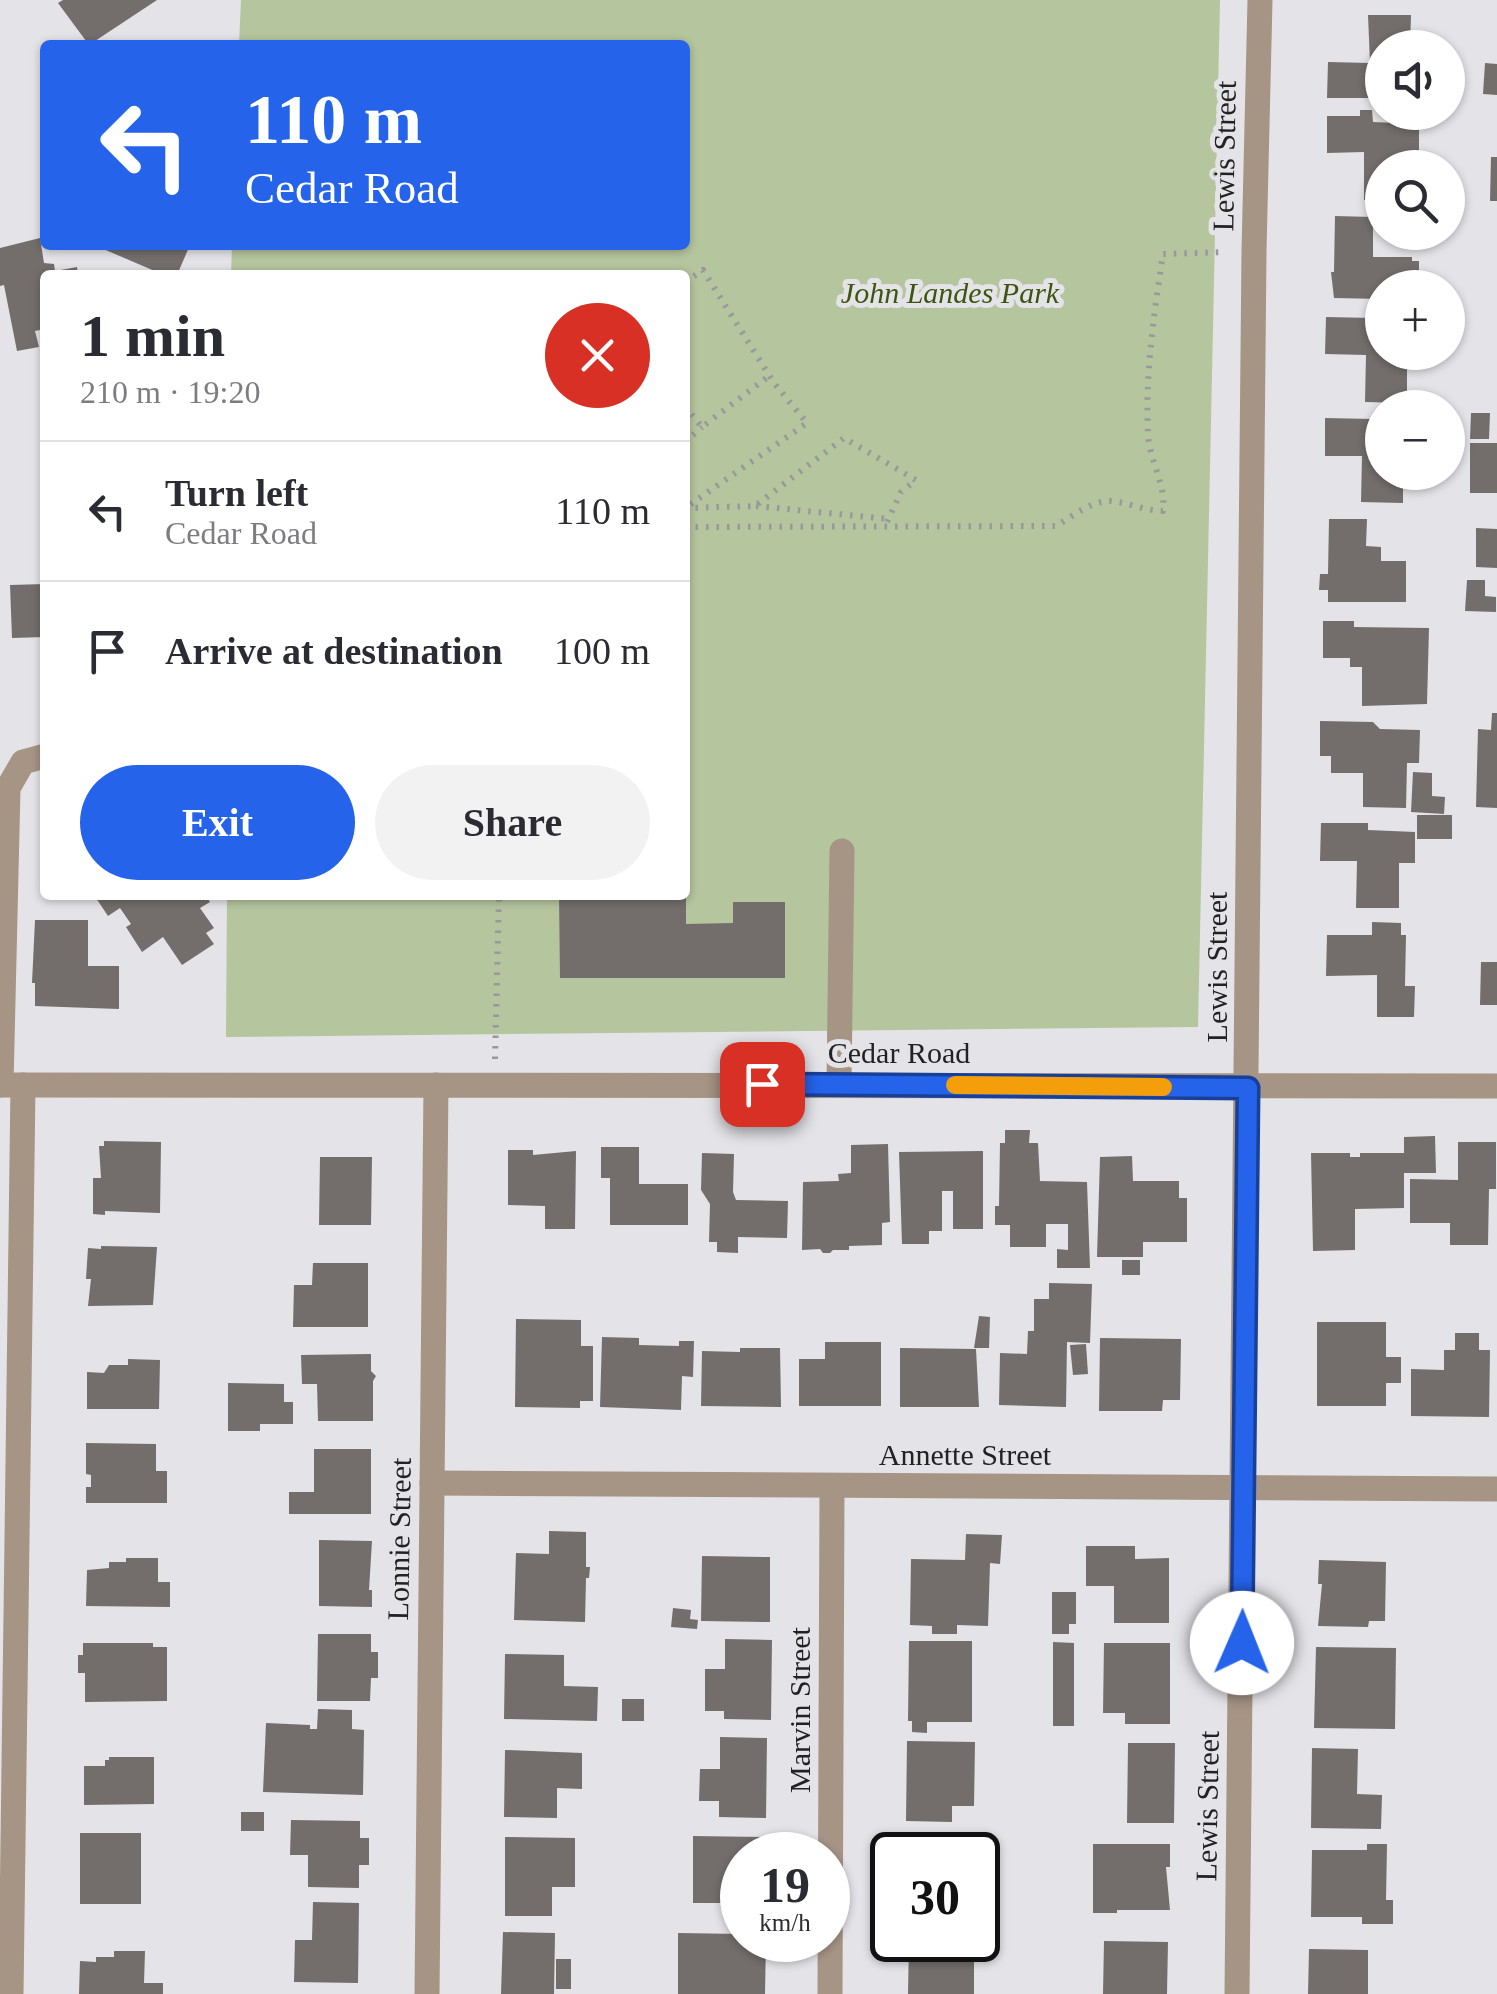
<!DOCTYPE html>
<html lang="en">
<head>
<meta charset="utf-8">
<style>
  body { margin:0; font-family:"Times New Roman",serif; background:#f2f2f3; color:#2b2b33; height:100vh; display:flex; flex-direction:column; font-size:38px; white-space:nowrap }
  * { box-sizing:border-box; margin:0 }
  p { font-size:32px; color:#7c7c81 }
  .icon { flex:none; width:55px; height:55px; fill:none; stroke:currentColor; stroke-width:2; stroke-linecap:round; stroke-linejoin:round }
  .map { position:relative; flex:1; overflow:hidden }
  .drawer { position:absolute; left:40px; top:270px; width:650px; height:630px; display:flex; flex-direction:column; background:#fff; border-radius:10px; box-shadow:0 2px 8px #0004 }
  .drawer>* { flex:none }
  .hud { position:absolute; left:40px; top:40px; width:650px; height:210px; border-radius:10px; box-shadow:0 2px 8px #0004; background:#2563eb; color:#fff; overflow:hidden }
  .tools { position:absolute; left:1365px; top:30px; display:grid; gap:20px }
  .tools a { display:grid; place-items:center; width:100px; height:100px; border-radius:50%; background:#fff; box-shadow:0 2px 8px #0004; font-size:50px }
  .speed { position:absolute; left:720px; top:1832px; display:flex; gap:20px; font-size:50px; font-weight:700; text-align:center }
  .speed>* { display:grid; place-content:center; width:130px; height:130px; border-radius:50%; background:#fff; box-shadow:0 2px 8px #0004; line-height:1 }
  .speed small { font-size:25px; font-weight:400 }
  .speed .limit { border:5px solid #111; border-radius:15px; background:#fff; color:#111 }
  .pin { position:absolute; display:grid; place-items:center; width:85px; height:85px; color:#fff; margin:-42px; border-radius:20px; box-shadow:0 5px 15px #0006 }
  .me { position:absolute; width:110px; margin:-55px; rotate:1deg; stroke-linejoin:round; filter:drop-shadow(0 0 8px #0008) }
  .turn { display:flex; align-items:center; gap:35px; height:210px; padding:0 40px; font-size:45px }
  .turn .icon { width:130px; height:130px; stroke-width:2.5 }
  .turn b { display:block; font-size:70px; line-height:85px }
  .round { display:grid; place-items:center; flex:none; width:105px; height:105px; border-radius:52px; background:#f2f2f3 }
  .overview { display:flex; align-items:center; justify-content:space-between; height:170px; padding:0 40px }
  h1 { font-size:60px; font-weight:600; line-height:75px }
  .primary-button { display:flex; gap:20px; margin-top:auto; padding:20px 40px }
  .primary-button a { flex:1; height:115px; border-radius:60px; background:#2563eb; color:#fff; font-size:40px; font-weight:600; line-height:115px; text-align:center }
  .primary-button a+a { background:#f2f2f3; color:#2b2b33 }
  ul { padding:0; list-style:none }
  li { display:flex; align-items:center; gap:30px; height:140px; padding:0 40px; border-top:2px solid #e1e1e2 }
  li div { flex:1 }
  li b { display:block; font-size:38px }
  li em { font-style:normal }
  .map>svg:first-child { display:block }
  .green { fill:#b5c59e }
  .building { fill:#736e6c }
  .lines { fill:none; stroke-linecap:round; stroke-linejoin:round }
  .path { stroke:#99989b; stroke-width:6; stroke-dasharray:2.5 8; stroke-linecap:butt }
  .minor { stroke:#a69485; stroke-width:25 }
  .route-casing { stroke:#184099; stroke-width:25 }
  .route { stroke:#2563eb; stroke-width:18 }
  .slow { stroke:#f59e0b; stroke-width:18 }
  .labels { text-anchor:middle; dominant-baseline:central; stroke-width:10; stroke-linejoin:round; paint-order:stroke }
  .street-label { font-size:30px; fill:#222223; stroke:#e4e3e8 }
  .park-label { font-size:30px; font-style:italic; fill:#3e5510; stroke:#e4e3e8 }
</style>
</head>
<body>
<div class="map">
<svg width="1497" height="1994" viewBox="0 0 1497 1994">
  <rect width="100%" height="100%" fill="#e4e3e8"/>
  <polygon class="green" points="241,0 1220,0 1198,1027 226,1037 227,895 685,895 685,275 231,275 232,245 685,245 685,45 239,45"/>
  <g class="building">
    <polygon points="63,0 157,0 89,45 58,3"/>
    <polygon points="1368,15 1411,15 1410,48 1382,48 1382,93 1373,93 1373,98 1327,98 1328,62 1370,63"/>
    <polygon points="1485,63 1497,64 1497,95 1483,94"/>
    <polygon points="1360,110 1372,110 1373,122 1419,124 1419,154 1406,154 1406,168 1382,168 1382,200 1364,200 1364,152 1327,153 1327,116 1360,116"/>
    <polygon points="1491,157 1497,157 1497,201 1490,201"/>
    <polygon points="1335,216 1373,217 1373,257 1412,257 1412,261 1419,261 1419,276 1412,276 1412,281 1424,281 1424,288 1382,288 1382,299 1334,298 1331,272 1334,272"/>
    <polygon points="40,238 44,263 54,264 55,271 77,267 78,275 45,275 45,329 35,331 39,347 17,351 4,285 0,286 0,248"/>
    <polygon points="103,245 190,245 177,275 164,275 101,248"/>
    <polygon points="1326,317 1373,318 1373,324 1382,325 1382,352 1425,352 1425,360 1407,360 1407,403 1365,402 1366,355 1325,354"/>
    <polygon points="1471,413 1490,413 1489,439 1470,439"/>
    <polygon points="1325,418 1373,419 1373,425 1382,425 1382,472 1403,472 1403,503 1361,502 1362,456 1325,456"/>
    <rect x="1470" y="443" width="27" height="50"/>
    <polygon points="1329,519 1367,519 1366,546 1381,547 1381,561 1406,561 1406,602 1328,602 1328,590 1319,590 1320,574 1328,574"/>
    <polygon points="1476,528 1497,529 1497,568 1476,567"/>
    <polygon points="1467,580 1485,580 1485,596 1496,597 1496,612 1465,611"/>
    <polygon points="45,584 45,637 12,638 10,585"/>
    <polygon points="1323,621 1354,621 1354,627 1429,628 1427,704 1362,706 1362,667 1350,667 1350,658 1323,658"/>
    <polygon points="1492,713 1497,713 1497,808 1476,807 1478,729 1491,730"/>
    <polygon points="1320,721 1373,722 1380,729 1420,730 1419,763 1407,763 1406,808 1363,807 1363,773 1331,773 1331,756 1320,756"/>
    <polygon points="1413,772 1432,773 1432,796 1445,797 1444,814 1411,812"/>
    <rect x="1417" y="815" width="35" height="24"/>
    <polygon points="1321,823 1368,823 1368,830 1415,832 1415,863 1399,863 1399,908 1356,908 1357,861 1320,861"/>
    <polygon points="94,895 205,895 210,902 200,908 214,928 206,933 214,944 182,965 163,937 142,952 126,927 131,924 120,908 108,916"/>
    <polygon points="559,895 686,895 686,924 733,923 733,902 785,902 785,978 560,978"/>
    <polygon points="35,920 88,920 88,966 119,966 119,1009 35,1006 35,983 32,983"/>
    <polygon points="1372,922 1401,923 1401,935 1406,935 1405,986 1415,986 1414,1017 1377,1017 1377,975 1326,976 1327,935 1372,935"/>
    <polygon points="1481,962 1497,962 1497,1005 1480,1005"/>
    <polygon points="1005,1130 1030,1130 1029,1143 1038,1143 1040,1181 1087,1182 1090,1268 1057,1268 1057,1249 1068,1250 1068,1224 1046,1224 1046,1247 1010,1247 1010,1225 995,1225 995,1206 999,1206 1000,1143 1005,1143"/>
    <polygon points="1435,1136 1436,1173 1404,1173 1404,1208 1355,1209 1355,1250 1313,1251 1311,1153 1350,1153 1350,1157 1360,1157 1360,1153 1404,1153 1404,1137"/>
    <polygon points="104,1141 161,1142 160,1213 105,1211 105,1215 93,1214 93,1178 101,1178 99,1146 104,1146"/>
    <polygon points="1458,1142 1496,1142 1496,1189 1489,1189 1488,1245 1450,1245 1450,1223 1410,1223 1410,1179 1458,1180"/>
    <polygon points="888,1144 890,1222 882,1223 882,1245 849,1246 849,1250 833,1250 830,1253 823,1253 820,1249 802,1250 803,1182 839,1181 838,1174 851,1173 851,1145"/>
    <polygon points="601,1147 639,1147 639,1184 688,1184 688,1225 610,1225 610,1178 601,1178"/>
    <polygon points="508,1150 533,1150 533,1155 576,1151 575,1229 545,1229 545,1206 508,1205"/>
    <polygon points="983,1151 983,1229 953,1229 953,1191 942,1191 942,1231 929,1231 929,1244 902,1244 899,1152"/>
    <polygon points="702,1153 734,1154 733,1192 736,1200 788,1201 787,1238 738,1237 738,1253 717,1252 717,1242 709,1242 710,1204 701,1190"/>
    <polygon points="1132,1156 1133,1181 1179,1181 1179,1198 1187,1198 1187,1242 1143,1242 1143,1257 1097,1257 1100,1157"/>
    <polygon points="320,1157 372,1157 371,1225 319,1225"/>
    <polygon points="101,1246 157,1247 153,1305 88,1306 91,1279 86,1279 88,1248 101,1249"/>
    <rect x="1122" y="1260" width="18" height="15"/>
    <polygon points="313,1263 368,1263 368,1327 293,1327 294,1285 312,1285"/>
    <polygon points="1049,1283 1092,1284 1090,1343 1067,1342 1066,1407 999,1405 1000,1353 1027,1354 1028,1331 1034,1331 1034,1299 1049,1299"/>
    <polygon points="979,1316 990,1317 989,1348 974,1348"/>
    <polygon points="516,1319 581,1320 581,1346 593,1346 593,1401 580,1401 580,1408 515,1407"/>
    <polygon points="1317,1322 1386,1322 1386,1357 1401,1357 1401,1383 1386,1383 1386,1406 1317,1406"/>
    <polygon points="1455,1333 1479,1333 1479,1350 1490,1350 1489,1417 1411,1416 1411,1369 1444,1370 1444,1350 1455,1350"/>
    <polygon points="602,1337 639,1338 639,1345 679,1346 679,1341 694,1341 693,1377 682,1376 681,1410 600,1407"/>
    <polygon points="1100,1338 1181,1339 1180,1400 1163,1400 1162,1411 1099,1411"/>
    <polygon points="825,1342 881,1342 881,1406 799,1406 799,1359 825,1359"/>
    <polygon points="1086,1344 1088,1374 1073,1375 1070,1345"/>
    <polygon points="740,1348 780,1348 781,1407 701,1406 702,1351 740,1352"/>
    <polygon points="900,1348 976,1349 979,1407 900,1407"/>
    <polygon points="371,1354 371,1371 376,1376 373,1381 373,1421 318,1421 317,1384 302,1384 301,1355"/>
    <polygon points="128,1359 160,1360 159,1409 87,1409 87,1372 104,1373 109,1365 128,1365"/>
    <polygon points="228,1383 284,1384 284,1402 293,1402 293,1424 260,1424 260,1431 228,1431"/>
    <polygon points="86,1443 156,1444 156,1471 167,1471 167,1503 86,1503 86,1487 91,1487 91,1475 86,1474"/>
    <polygon points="314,1449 371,1449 371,1514 289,1514 289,1492 314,1492"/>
    <polygon points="549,1531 586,1532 586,1567 590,1567 589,1578 586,1578 585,1622 514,1620 516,1553 549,1554"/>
    <polygon points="966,1534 1002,1535 1000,1564 990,1563 988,1626 957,1625 957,1634 932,1634 932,1626 910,1625 911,1559 965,1560"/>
    <polygon points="319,1540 372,1541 369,1590 372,1590 372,1607 319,1606"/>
    <polygon points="1086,1546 1135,1546 1135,1559 1169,1558 1169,1623 1114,1623 1114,1586 1086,1586"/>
    <polygon points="702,1556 770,1557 770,1622 701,1621"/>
    <polygon points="126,1558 158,1558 158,1582 170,1582 170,1607 86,1606 87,1570 109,1568 109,1562 126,1562"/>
    <polygon points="1319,1560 1386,1562 1385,1621 1369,1621 1368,1627 1318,1626 1322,1584 1318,1584"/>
    <polygon points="1052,1592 1076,1592 1076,1624 1069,1624 1069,1634 1052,1634"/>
    <polygon points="673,1608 691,1610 690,1619 698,1620 697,1629 671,1627"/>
    <polygon points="318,1634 371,1634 371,1652 378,1652 378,1678 371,1678 370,1701 317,1701"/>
    <polygon points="725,1639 772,1640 771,1720 724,1719 724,1711 705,1711 705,1669 725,1669"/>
    <polygon points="909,1641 972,1641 972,1722 927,1722 927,1733 912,1732 912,1721 908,1721"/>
    <polygon points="1053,1642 1074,1643 1074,1726 1053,1726"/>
    <polygon points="83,1643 153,1643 153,1647 167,1647 167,1701 85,1702 85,1673 78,1673 78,1655 83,1655"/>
    <polygon points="1104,1643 1170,1643 1170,1724 1125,1724 1125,1713 1103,1713"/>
    <polygon points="1316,1647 1396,1648 1395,1729 1314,1728"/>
    <polygon points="505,1654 564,1655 564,1686 598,1687 597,1721 504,1719"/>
    <rect x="622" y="1699" width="22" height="22"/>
    <polygon points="318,1709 352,1710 352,1729 364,1730 363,1795 263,1792 266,1723 310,1725 310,1729 317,1729"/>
    <polygon points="720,1737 767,1738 766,1818 719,1817 719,1801 699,1801 700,1769 720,1769"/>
    <polygon points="907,1741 975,1742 974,1806 952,1806 952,1822 906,1821"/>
    <polygon points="1128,1743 1175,1743 1174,1823 1127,1823"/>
    <polygon points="1312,1748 1358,1749 1357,1794 1382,1795 1381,1829 1311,1828"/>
    <polygon points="505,1750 582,1753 582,1789 557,1788 557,1818 504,1817"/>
    <polygon points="109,1757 154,1757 154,1804 84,1805 84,1766 105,1766 105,1760 109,1760"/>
    <rect x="241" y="1812" width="23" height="19"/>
    <polygon points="291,1820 360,1821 360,1838 369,1838 369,1865 359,1865 359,1888 308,1887 308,1855 290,1855"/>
    <rect x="80" y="1833" width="61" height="71"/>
    <polygon points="693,1836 764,1837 764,1855 742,1855 742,1903 693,1903"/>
    <polygon points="505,1837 575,1838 575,1887 552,1887 552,1916 505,1916"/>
    <polygon points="911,1841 964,1842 963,1855 910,1855"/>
    <polygon points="1093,1844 1170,1844 1170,1867 1166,1867 1170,1910 1117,1910 1117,1913 1093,1913"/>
    <polygon points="1367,1844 1387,1844 1386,1900 1393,1900 1393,1924 1362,1924 1362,1917 1311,1917 1312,1850 1367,1850"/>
    <polygon points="313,1902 359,1903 358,1983 294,1982 295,1940 312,1940"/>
    <polygon points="503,1932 555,1933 554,1994 501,1994"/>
    <polygon points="678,1933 742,1934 742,1940 766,1940 765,1994 678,1994"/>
    <polygon points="909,1940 974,1940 974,1994 908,1994"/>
    <polygon points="1104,1941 1168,1942 1167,1994 1103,1994"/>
    <polygon points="1309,1949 1368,1950 1368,1994 1308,1994"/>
    <polygon points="114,1951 145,1951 144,1983 163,1983 163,1994 79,1994 80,1961 96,1962 96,1957 114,1957"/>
    <rect x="556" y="1959" width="15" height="30"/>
  </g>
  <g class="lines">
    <g class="path">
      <polyline points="685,282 703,270 774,383 807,423 685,508"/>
      <polyline points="685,406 702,427 769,376"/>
      <polyline points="685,442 702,427"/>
      <polyline points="756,506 888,519"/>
      <polyline points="685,508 755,506 844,438 916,480 901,492 885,526"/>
      <path d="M685,527L1056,526C1071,517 1089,503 1107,501C1122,500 1144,511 1163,511C1166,484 1150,462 1148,435C1145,375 1154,313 1163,254L1226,252"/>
      <polyline points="495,1059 499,895"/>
    </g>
    <g class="minor">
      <polyline points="839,1084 842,851"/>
      <polyline points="0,1085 1497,1086"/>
      <polyline points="1,1085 8,788 23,762 45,756"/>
      <polyline points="432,1483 1497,1489"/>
      <polyline points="11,1994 23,1085"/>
      <polyline points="427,1994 436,1085"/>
      <polyline points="830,1994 832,1487"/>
      <polyline points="1237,1994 1254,251 1260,0"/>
    </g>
  </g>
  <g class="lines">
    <g class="route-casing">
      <polyline id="route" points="762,1084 1248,1088 1242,1643"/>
    </g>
    <use href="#route" class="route"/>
    <polyline class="slow" points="955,1085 1163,1087"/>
  </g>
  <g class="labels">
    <g class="street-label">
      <text transform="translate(1224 156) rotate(-89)">Lewis Street</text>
      <text transform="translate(1216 967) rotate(-90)">Lewis Street</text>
      <text x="899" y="1052">Cedar Road</text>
      <text x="965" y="1454">Annette Street</text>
      <text transform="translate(399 1539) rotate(-89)">Lonnie Street</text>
      <text transform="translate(799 1710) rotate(-90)">Marvin Street</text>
      <text transform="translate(1207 1806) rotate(-89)">Lewis Street</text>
    </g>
    <g class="park-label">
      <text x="950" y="292">John Landes Park</text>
    </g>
  </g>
</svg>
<div class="tools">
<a><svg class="icon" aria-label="sound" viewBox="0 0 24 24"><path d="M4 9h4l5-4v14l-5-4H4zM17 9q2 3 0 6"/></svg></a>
<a><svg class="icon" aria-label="search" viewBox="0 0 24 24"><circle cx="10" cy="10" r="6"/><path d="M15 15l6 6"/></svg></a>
<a>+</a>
<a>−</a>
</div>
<div class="speed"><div>19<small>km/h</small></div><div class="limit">30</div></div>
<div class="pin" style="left:762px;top:1084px;background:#d93025"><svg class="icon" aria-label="arrive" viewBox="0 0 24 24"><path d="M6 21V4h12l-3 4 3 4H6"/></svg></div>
<svg class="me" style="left:1242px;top:1643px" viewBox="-20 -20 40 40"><circle r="19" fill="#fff"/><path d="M0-13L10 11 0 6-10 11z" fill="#2563eb"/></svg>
<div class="hud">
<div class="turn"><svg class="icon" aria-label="left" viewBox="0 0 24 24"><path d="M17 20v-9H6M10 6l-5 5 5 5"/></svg><div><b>110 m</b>Cedar Road</div></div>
</div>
<section class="drawer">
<div class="overview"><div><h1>1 min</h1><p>210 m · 19:20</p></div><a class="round" style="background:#d93025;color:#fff"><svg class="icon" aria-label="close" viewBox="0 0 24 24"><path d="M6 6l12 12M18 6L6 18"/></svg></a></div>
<ul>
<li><svg class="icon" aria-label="left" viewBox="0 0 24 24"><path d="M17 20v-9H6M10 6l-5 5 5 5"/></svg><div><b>Turn left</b><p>Cedar Road</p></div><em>110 m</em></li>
<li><svg class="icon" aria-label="arrive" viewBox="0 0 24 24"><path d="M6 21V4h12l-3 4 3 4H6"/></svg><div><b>Arrive at destination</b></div><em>100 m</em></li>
</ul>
<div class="primary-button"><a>Exit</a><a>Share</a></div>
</section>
</div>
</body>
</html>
